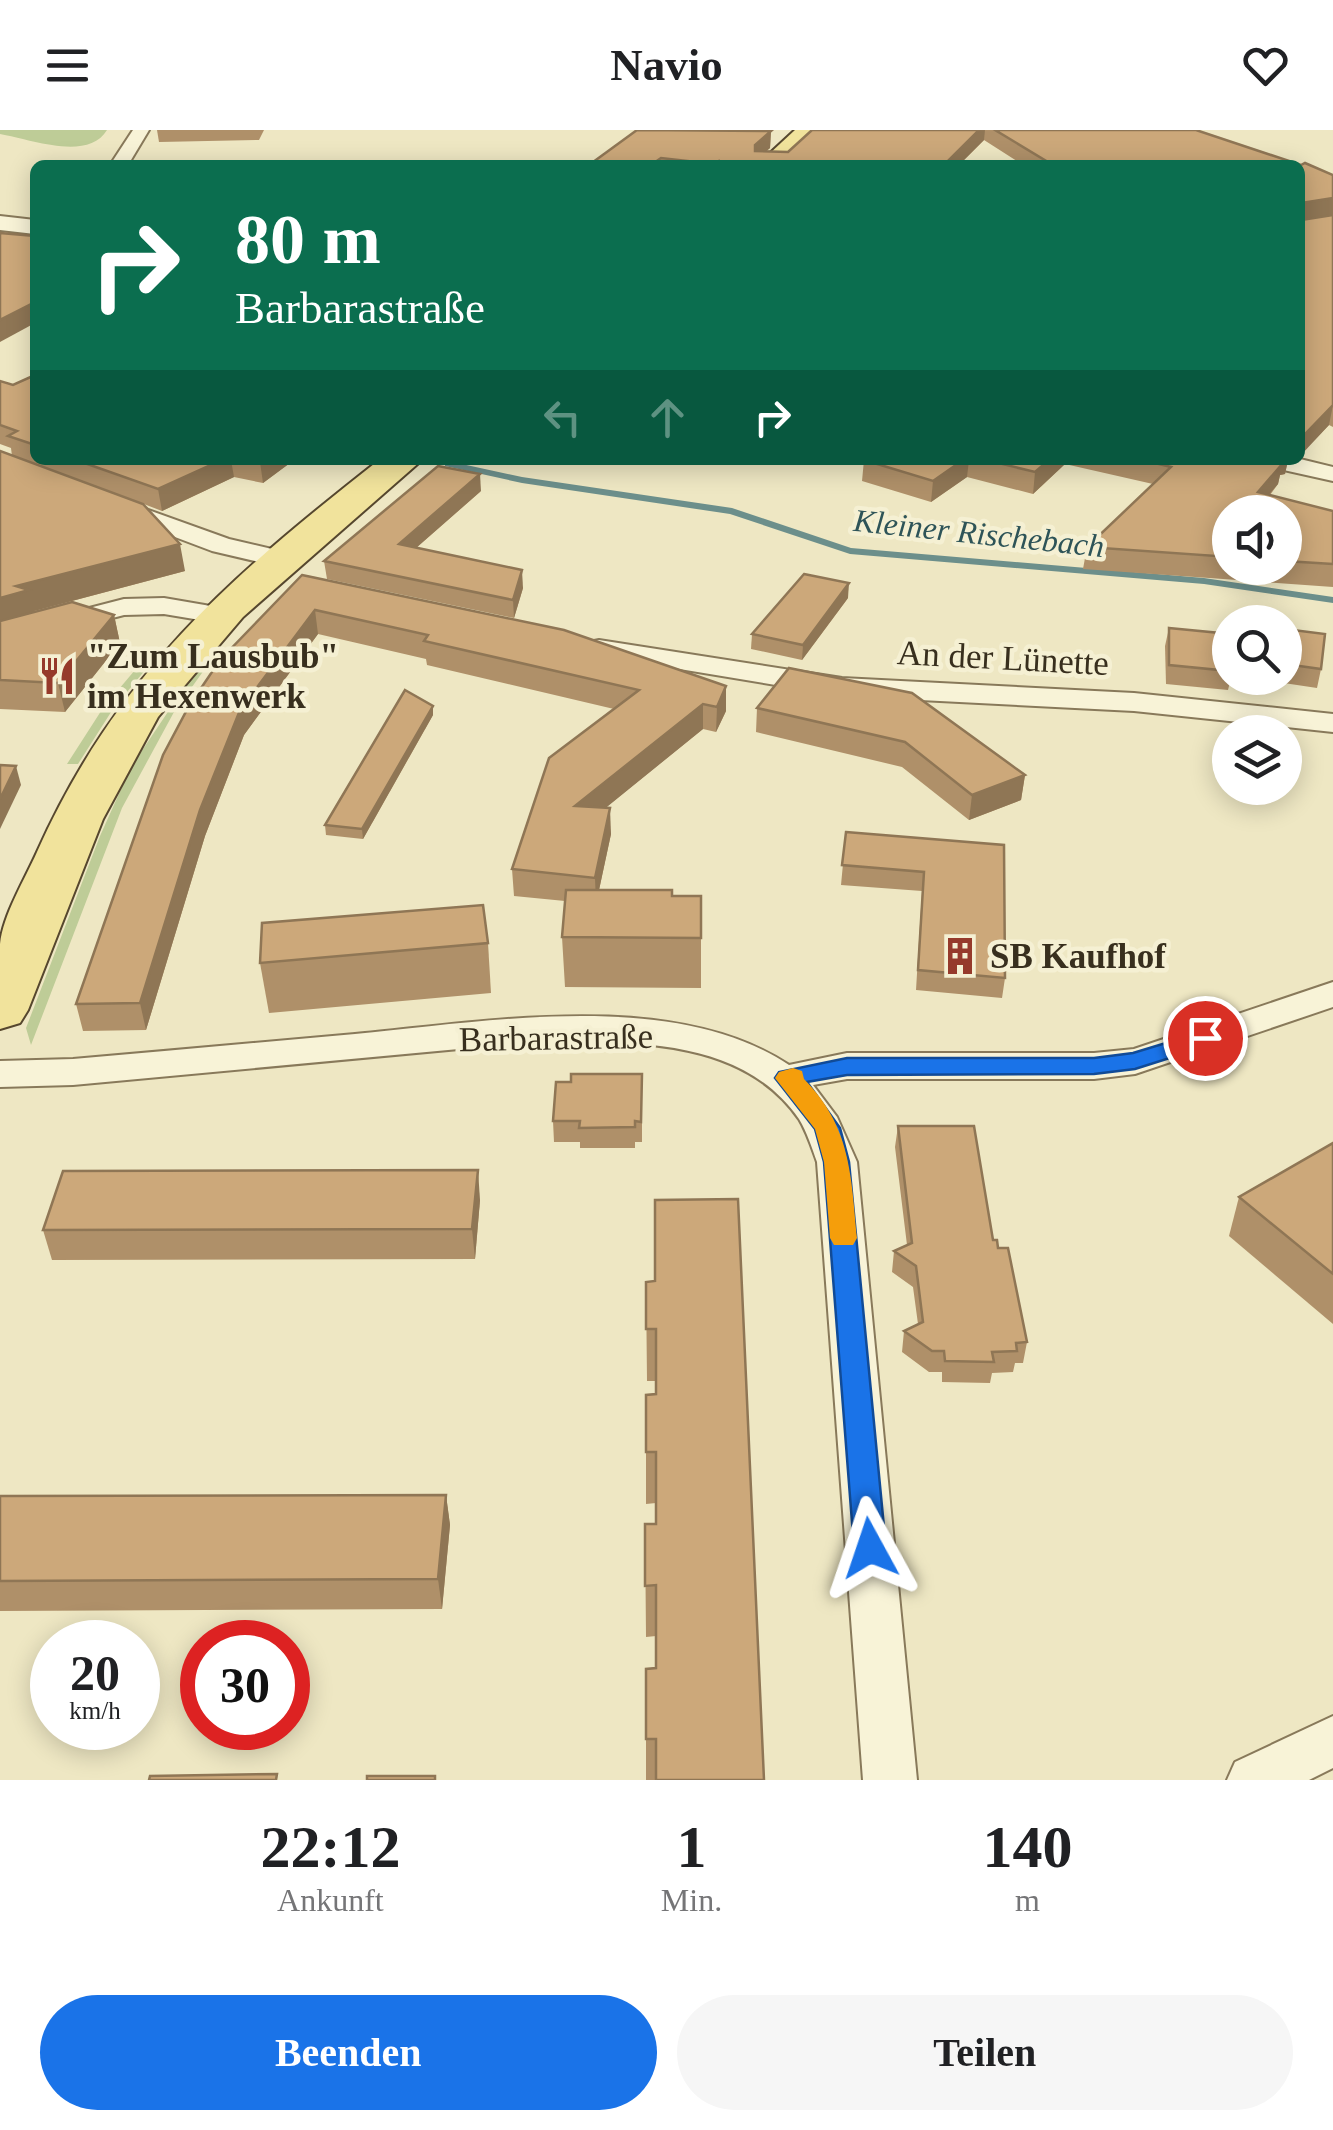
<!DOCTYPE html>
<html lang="de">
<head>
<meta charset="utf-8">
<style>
  body { margin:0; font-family:"Times New Roman",serif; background:#f6f6f6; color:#202124; height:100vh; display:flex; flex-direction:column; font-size:38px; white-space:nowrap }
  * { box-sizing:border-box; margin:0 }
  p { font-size:32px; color:#757577 }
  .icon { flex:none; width:55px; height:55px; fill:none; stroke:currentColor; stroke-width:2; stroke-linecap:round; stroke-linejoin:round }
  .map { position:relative; height:1650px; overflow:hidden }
  .details { display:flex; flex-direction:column; background:#fff; flex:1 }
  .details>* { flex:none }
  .guide { position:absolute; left:30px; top:30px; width:1275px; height:305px; border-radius:15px; box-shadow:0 5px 25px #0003; background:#0b6e4f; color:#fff; overflow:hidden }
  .controls { position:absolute; left:1212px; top:365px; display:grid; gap:20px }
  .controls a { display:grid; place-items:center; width:90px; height:90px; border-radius:50%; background:#fff; box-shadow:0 5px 25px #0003; font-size:50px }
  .speed { position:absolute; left:30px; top:1490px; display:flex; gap:20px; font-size:50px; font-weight:700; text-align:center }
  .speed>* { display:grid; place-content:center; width:130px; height:130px; border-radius:50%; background:#fff; box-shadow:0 5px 25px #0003; line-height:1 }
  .speed small { font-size:25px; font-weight:400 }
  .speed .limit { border:15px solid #d22; background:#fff; color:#111 }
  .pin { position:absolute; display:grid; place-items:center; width:85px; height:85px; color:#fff; margin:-42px; border:5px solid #fff; border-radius:50%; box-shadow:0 2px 10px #0007 }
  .me { position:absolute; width:110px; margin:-55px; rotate:355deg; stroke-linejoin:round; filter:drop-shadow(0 0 8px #0008) }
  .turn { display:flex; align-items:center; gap:35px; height:210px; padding:0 40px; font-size:45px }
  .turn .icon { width:130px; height:130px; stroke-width:2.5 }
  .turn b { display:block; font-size:70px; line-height:85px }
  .lanes { display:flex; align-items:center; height:95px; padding:0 40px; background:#0003; justify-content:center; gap:50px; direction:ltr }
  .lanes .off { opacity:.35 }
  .eta { display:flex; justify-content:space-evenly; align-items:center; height:170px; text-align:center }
  .eta b { font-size:60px; font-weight:600; line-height:70px }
  .button { display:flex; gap:20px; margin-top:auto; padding:20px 40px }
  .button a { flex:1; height:115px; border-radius:60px; background:#1a73e8; color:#fff; font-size:40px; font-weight:600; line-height:115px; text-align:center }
  .button a+a { background:#f6f6f6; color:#202124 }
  header { display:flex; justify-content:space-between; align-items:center; height:130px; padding:0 40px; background:#fff; font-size:45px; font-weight:600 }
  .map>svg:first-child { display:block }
  .green { fill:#becc97 }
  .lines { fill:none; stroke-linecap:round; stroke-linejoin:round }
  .stream { fill:#6c8f8b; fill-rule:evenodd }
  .minor-casing { stroke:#88795a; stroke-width:4 }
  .tertiary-casing { stroke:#88795a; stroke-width:4 }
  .primary-casing { stroke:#56472e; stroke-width:4 }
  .minor { fill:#f8f3d7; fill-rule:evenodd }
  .tertiary { fill:#f8f3d7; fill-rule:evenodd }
  .primary { fill:#f1e39c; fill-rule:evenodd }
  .wall { fill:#af9069; fill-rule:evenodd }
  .shaded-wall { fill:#8f7655 }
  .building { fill:#cca87a; stroke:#8f7655; stroke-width:2.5 }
  .route { fill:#1a73e8; stroke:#114b97; stroke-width:2.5 }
  .slow { fill:#f59e0b }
  .labels { text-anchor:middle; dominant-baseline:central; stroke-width:9; stroke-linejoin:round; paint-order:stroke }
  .far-water-label { font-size:32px; font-style:italic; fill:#2e5458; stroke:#f5f0d3 }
  .poi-label { font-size:35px; font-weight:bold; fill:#382f1e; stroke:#f5f0d3; text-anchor:start }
  .street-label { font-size:35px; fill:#382f1e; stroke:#f5f0d3 }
</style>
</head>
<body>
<header><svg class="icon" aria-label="menu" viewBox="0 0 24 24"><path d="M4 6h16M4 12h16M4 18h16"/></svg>Navio<svg class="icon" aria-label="heart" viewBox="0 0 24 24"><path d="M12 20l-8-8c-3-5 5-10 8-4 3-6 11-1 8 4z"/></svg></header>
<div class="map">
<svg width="1333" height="1650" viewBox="0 0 1333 1650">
  <rect width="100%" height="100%" fill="#eee7c3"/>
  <g class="green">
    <path d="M0,0H107C88,32 30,9 0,4Z"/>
    <polygon points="151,521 160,522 113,579 78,634 67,634 103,578"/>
    <polygon points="204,528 212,529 174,582 122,678 31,915 26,898 100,706 131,637"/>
  </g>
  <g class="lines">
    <polygon class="stream" points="448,331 522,347 732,378 851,418 1204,448 1333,467 1333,473 1204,454 850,424 730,384 522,353 445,336 445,332"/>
    <g class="minor-casing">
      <g id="minor">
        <polygon points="133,0 149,0 128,35 110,35"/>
        <polygon points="1300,329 1333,337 1333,351 1261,335 1258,330"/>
        <polygon points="115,368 229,409 289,423 293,429 280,437 212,421 106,381 102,376"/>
        <polygon points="164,468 228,479 232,485 218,493 164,484 124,485 0,517 0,501 124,469"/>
        <polygon points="599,510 842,548 1134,563 1333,584 1333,602 1134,581 842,566 589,524 585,518 589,512"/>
        <path d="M1333,852V877L1135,944L1094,949H847L813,955L837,987L857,1032L917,1650H863L817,1032C812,1018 807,1002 799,989C741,905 625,912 534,912L73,955L0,957V931L73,929C167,921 261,912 355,904C486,892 673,858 789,935L847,923H1094L1134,919Z"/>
        <polygon points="1333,1586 1333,1638 1309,1650 1227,1650 1235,1632"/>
      </g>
    </g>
    <g class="tertiary-casing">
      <polygon id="tertiary" points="0,86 35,90 35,104 0,100"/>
    </g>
    <g class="primary-casing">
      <g id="primary">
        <polygon points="795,0 824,0 787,35 757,35"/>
        <path d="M379,330H422L243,487L158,587L103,689L28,880L20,893L0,899C0,871 0,842 0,814C3,785 25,749 37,722C117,544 229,448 379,330Z"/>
      </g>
    </g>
    <use href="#minor" class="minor"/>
    <use href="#tertiary" class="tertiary"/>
    <use href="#primary" class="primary"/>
  </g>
  <g class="wall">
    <polygon points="157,0 264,0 259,10 159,12"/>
    <polygon points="637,0 771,1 770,18 766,21 788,22 812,0 1196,0 1301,35 1305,33 1333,45 1333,85 1301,90 1333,85 1333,297 1329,295 1300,325 1300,35 1023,35 984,10 959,35 589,35"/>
    <polygon points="35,245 35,330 294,330 263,353 234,347 162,381 136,371 185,441 34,481 114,485 120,513 65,582 0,579 0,321 12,326 11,318 0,314 0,251 13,255"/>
    <path d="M864,330H1288L1285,344L1280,345L1278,354L1270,365L1333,381V457L1083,439L1087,417L1153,354L1065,334L1033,364L967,347L931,372L862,351ZM1230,382H1285V438H1230Z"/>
    <polygon points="481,361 416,418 523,458 514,488 327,449 324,431"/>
    <polygon points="302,445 726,581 716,602 703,599 605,678 611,704 599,760 672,766 701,766 701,858 565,857 562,807 565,771 514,766 512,739 614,579 427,535 426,529 318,504 244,605 205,706 146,900 83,901 76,874"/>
    <polygon points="848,468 802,530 751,519 752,504"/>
    <polygon points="1169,498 1230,504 1231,548 1228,560 1166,554 1165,516"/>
    <polygon points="1285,499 1321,539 1317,558 1277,552 1277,548 1285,548"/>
    <polygon points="789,538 1025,645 1021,670 969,690 902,637 756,602 757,578"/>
    <polygon points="433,576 433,585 363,709 326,705 325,695"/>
    <polygon points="846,702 1004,715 1005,848 1002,868 916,860 922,761 841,755"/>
    <polygon points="488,813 491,863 269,883 260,833"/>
    <polygon points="642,944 642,1012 635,1012 635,1018 580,1018 580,1012 554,1012 553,991 571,952"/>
    <polygon points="898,996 998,1118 1027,1212 1023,1233 1015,1233 1013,1242 992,1243 990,1253 942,1252 942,1242 929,1242 902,1222 904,1201 918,1194 913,1157 892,1142 894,1121 907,1115 895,1017"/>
    <polygon points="1333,1013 1333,1194 1229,1106 1239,1067"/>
    <polygon points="480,1070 475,1129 52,1130 43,1100"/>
    <polygon points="646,1152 764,1650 646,1650 646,1539 656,1538 656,1506 646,1507 645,1394 656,1394 656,1373 646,1374 646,1322 656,1264 656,1251 647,1251"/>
    <polygon points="446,1365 450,1395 442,1479 0,1481 0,1366"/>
  </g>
  <g class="shaded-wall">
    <polygon points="979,0 985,0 984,10 959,35 944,35"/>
    <polygon points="771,1 770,18 754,32 755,15"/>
    <polygon points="1333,68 1333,85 1300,90 1301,73"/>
    <polygon points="35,172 35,193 0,212 0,190"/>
    <polygon points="1333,275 1329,295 1301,325 1305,304"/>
    <polygon points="222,330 231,330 234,347 162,381 158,359"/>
    <polygon points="262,330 294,330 263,353 260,332"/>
    <polygon points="963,330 969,330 967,347 931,372 933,351"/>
    <polygon points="1049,330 1066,330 1065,334 1033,364 1035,342"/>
    <polygon points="1264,330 1288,330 1285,344 1280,345 1278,354 1254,382"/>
    <polygon points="480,344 481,361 400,432 399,414"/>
    <polygon points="180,414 185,441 34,481 35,488 0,498 0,468 16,456"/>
    <polygon points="522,440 523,458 514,488 513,470"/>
    <polygon points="849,453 848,468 802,530 803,515"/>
    <polygon points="315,480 318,504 244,605 205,706 146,900 140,873 200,680 240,580"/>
    <polygon points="114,485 120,513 65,582 58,553"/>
    <polygon points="726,556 726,581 716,602 717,577"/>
    <polygon points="703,574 703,599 576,702 575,676"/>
    <polygon points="433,576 433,585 363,709 362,699"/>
    <polygon points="16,636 21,655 0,699 0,669"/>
    <polygon points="1025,645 1021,670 969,690 972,665"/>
    <polygon points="610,678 611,704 596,774 595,748"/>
    <polygon points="478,1040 480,1070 475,1129 472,1099"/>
    <polygon points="446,1365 450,1395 442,1479 438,1449"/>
  </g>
  <g class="building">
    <polygon points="637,0 771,1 755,15 755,21 788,22 812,0 979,0 944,35 722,35 719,31 714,34 661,28 651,35 589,35"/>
    <polygon points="995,0 1196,0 1301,35 1305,33 1333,45 1333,68 1301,73 1301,90 1333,85 1333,275 1305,304 1300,305 1300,35 1053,35"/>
    <polygon points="0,103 35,106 35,172 0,190"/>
    <polygon points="35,245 35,315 8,306 17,301 0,295 0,251 13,255"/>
    <polygon points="0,321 143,374 180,414 16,456 29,460 0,468"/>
    <polygon points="76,330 222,330 158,359"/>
    <polygon points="864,330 963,330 933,351"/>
    <polygon points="986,330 1049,330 1035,342"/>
    <polygon points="1143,330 1269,330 1283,333 1258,362 1333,381 1333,434 1285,431 1285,382 1230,382 1230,427 1087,417 1171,337"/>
    <polygon points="438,336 480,344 399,414 522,440 513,470 324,431"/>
    <polygon points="804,444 849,453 803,515 752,504"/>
    <polygon points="302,445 564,500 726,556 717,577 703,574 575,676 610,678 595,748 512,739 549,628 639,560 424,511 428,505 315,480 240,580 200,680 140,873 76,874 163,625 189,576 220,530"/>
    <polygon points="72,472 114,485 58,553 0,550 0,491"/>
    <polygon points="1169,498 1230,504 1230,541 1169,535"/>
    <polygon points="1285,499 1325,504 1321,539 1285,534"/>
    <polygon points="789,538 912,563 1025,645 972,665 905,612 757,578"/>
    <polygon points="405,560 433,576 362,699 325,695"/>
    <polygon points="0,635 16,636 0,669"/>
    <polygon points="846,702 1004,715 1005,848 918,840 924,742 842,735"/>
    <polygon points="566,760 672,760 672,766 701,766 701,808 562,807"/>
    <polygon points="483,775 488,813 260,833 262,793"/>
    <polygon points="571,944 642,944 641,992 635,991 635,997 579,998 580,991 553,991 556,952 571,952"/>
    <polygon points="898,996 974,996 993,1110 997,1110 998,1118 1008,1118 1027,1212 1016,1213 1017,1221 992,1222 994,1232 945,1231 944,1221 932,1221 904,1201 923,1192 916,1136 894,1121 912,1113"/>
    <polygon points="1333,1013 1333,1144 1239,1067"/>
    <polygon points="478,1040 472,1099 43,1100 63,1041"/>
    <polygon points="738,1069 764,1650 656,1650 656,1609 646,1609 646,1539 656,1538 656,1455 645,1456 645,1394 656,1394 656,1322 646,1322 646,1265 656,1264 656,1199 646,1199 646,1152 655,1151 655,1070"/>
    <polygon points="446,1365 438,1449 0,1451 0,1366"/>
    <polygon points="277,1644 276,1650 149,1650 150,1646"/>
    <rect x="367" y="1646" width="68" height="4"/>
  </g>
  <polygon class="route" points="1205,901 1217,908 1214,914 1135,939 1094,944 847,945 807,952 840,998 849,1032 886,1418 881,1428 870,1432 859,1428 854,1418 824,1032 815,999 779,953 775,948 779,942 847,928 1094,928 1133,923"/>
  <path class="slow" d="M793,938L802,941L804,949C851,997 851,1045 857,1108L853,1115H834L830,1108L824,1032L815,999L775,948L779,942Z"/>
  <defs>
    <g id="restaurant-bare" transform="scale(3)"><path d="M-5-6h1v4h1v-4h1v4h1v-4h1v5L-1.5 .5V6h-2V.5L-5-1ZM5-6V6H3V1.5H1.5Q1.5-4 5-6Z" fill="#963a2b" stroke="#f5f0d3" stroke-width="2.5" paint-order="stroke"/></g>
    <g id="building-bare" transform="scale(3)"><path d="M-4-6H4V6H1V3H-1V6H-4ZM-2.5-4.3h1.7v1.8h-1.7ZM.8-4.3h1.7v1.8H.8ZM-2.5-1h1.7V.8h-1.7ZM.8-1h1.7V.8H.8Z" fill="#963a2b" stroke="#f5f0d3" stroke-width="2.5" paint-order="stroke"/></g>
  </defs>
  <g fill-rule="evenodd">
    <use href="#restaurant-bare" x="57" y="546"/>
    <use href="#building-bare" x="960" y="826"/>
  </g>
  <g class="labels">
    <g class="far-water-label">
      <text transform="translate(979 403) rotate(6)">Kleiner Rischebach</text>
    </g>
    <g class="poi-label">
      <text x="87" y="526">"Zum Lausbub"<tspan x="87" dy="40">im Hexenwerk</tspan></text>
      <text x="990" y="826">SB Kaufhof</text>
    </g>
    <g class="street-label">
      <text transform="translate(1003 528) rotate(3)">An der Lünette</text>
      <text transform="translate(556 908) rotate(-1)">Barbarastraße</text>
    </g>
  </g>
</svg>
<div class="controls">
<a><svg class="icon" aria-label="sound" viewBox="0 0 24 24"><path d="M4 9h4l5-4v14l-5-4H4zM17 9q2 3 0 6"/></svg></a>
<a><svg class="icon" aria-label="search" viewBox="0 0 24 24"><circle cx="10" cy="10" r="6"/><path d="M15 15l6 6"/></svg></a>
<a><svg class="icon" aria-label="layers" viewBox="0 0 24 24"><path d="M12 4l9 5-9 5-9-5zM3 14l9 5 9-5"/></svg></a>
</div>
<div class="speed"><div>20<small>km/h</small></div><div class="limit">30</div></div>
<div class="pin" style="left:1205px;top:908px;background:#d93025"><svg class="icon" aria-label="arrive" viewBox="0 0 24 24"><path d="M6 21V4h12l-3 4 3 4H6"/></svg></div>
<svg class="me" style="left:870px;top:1418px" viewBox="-20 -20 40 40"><path d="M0-17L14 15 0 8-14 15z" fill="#1a73e8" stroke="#fff" stroke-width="4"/></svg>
<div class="guide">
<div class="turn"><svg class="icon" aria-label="right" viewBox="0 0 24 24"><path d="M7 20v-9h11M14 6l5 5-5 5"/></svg><div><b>80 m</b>Barbarastraße</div></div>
<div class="lanes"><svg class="icon off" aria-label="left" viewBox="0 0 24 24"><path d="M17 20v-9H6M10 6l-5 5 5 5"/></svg><svg class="icon off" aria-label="ahead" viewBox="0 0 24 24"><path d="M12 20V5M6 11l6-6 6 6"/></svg><svg class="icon" aria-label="right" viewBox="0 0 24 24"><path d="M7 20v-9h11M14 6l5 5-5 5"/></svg></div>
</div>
</div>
<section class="details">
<div class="eta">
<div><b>22:12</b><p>Ankunft</p></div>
<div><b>1</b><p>Min.</p></div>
<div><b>140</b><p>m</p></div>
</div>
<div class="button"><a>Beenden</a><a>Teilen</a></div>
</section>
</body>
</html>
